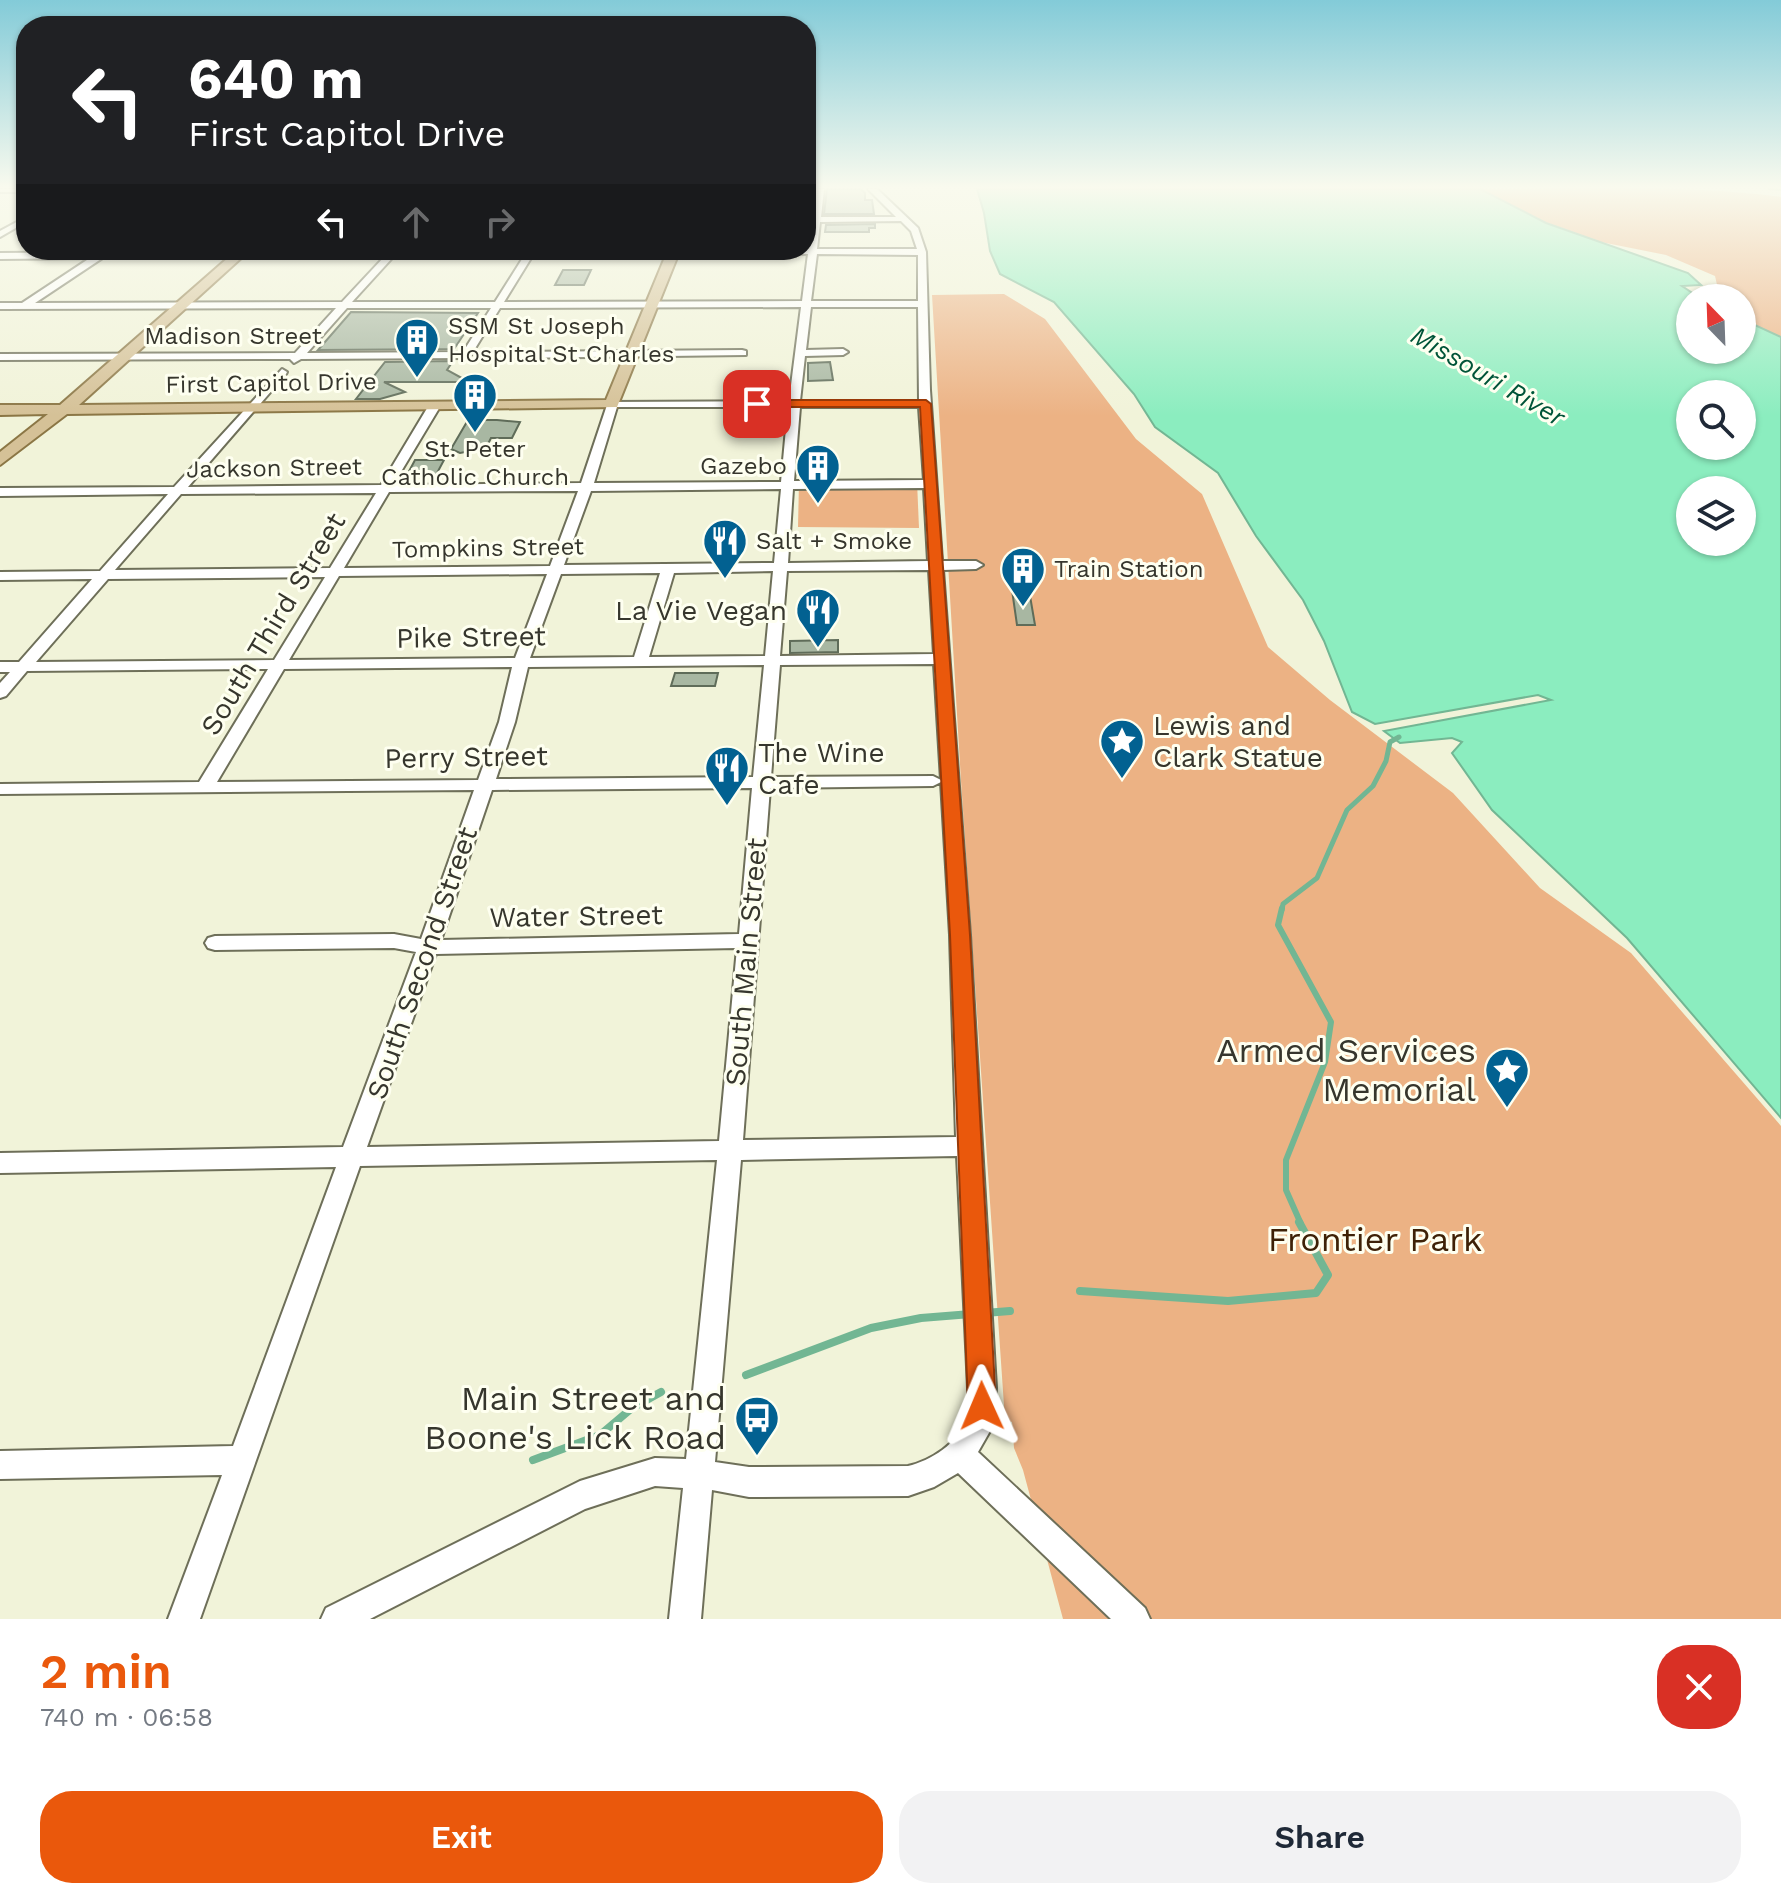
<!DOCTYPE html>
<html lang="en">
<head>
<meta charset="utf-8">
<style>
  body { margin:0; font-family:"Work Sans",sans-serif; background:#f2f2f3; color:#1f2937; height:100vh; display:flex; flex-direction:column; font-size:30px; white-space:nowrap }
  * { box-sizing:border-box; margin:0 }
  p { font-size:26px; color:#747a83 }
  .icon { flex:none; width:44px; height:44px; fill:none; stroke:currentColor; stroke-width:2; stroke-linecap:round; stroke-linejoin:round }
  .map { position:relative; height:1619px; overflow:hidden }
  .panel { display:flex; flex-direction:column; background:#fff; flex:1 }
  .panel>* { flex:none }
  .guide { position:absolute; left:16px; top:16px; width:800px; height:244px; border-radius:32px; box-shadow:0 2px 6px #0004; background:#202124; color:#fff; overflow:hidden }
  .needle { width:52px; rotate:337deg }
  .fabs { position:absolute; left:1676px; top:284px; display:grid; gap:16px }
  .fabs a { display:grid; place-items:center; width:80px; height:80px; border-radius:50%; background:#fff; box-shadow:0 2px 6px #0004; font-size:40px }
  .pin { position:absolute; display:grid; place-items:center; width:68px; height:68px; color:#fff; margin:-34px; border-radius:16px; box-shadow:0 4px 12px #0006 }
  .me { position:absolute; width:88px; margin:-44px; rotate:359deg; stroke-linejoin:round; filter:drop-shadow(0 0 6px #0008) }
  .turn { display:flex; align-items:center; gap:28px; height:168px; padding:0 40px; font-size:36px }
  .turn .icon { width:104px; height:104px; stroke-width:2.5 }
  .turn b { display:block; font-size:56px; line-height:68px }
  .lanes { display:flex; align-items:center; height:76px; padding:0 40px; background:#0003; justify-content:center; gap:40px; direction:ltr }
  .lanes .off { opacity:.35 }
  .round { display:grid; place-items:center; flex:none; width:84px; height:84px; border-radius:32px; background:#f2f2f3 }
  .headline { display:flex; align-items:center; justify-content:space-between; height:136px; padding:0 40px }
  h1 { font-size:48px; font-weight:600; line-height:60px; color:#ea580c }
  .primary-button { display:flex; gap:16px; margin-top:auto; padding:16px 40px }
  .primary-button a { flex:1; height:92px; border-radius:32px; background:#ea580c; color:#fff; font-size:32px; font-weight:600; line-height:92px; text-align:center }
  .primary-button a+a { background:#f2f2f3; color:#1f2937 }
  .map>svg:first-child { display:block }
  .green { fill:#ecb284 }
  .water { fill:#8bedbf; stroke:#72b693; stroke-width:2; fill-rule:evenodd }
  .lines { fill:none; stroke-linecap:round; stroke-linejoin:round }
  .stream-far3 { stroke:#72b693; stroke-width:2 }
  .stream-far2 { stroke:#72b693; stroke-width:5 }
  .stream-far1 { stroke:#72b693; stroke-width:6 }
  .stream { stroke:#72b693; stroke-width:8 }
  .building { fill:#a8b7a2; stroke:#5f6c59; stroke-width:2 }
  .minor-casing { stroke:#6e6f59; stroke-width:4 }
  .major-casing { stroke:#8b7645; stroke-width:4 }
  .minor { fill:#fff; fill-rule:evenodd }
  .major { fill:#d5c197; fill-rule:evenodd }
  .route { fill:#ea580c; stroke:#983908; stroke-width:2 }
  .labels { text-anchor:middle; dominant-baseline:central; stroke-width:6; stroke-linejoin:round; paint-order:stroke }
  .far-poi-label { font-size:24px; fill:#36362d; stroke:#fefff0; text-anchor:start }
  .far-street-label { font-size:24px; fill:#36362d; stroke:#fefff0 }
  .far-water-label { font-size:26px; font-style:italic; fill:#005438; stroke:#fefff0 }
  .poi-label { font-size:28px; fill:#36362d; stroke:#fefff0; text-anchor:start }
  .street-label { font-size:28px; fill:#36362d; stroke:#fefff0 }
  .near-poi-label { font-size:34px; fill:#36362d; stroke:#fefff0; text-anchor:end }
  .near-park-label { font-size:34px; fill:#3e2107; stroke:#fefff0 }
</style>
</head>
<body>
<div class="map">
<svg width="1781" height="1619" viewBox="0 0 1781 1619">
  <rect width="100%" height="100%" fill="#f1f3d9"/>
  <g class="green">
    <path d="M1481,189C1581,189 1682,184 1781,197V337L1742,319V298H1710L1709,295L1718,289L1715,276L1666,255L1586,239L1546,223Z"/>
    <polygon points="1004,294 1045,319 1136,439 1202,494 1268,647 1330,700 1453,793 1540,888 1631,953 1781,1126 1781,1619 1063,1619 1023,1470 1014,1448 1012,1422 1005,1420 961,781 932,295"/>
    <polygon points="746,379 783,379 781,399 754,399 755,387 745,386"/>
    <polygon points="917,481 919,528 798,527 799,482"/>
  </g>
  <path class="water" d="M977,189H1480L1546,223L1688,273L1701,285L1682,286L1700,298H1690V350H1742V319L1781,337V1118L1627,938L1492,810L1452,753L1462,742L1452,738L1400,743L1384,731L1551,700L1538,695L1375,724L1352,712L1324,641L1303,600L1256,536L1218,473L1155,427L1134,394L1054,302L1000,274L990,251L984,213ZM1690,394H1742V446H1690ZM1690,490H1742V542H1690Z"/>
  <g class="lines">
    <polyline class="stream-far3" points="1769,189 1781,190"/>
    <polyline class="stream-far2" points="1282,910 1283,904 1317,878 1347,810 1373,786 1386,761 1390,742 1399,737"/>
    <polyline class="stream-far1" points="1282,908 1278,925 1331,1022 1325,1062 1286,1160 1286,1190 1301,1224"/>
    <g class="stream">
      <polyline points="1080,1291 1228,1301 1316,1293 1328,1275 1299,1222"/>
      <polyline points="985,1313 1010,1311"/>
      <polyline points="746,1375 871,1328 921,1318 971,1314"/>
      <polyline points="533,1460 600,1435 632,1408 661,1392"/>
    </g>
  </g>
  <g class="building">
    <polygon points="827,189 861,189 865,193 865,200 872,200 874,214 824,214"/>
    <polygon points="875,224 875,228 869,228 869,232 825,232 826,225"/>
    <polygon points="563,270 591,270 584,285 555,285"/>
    <polygon points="351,312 478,313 454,349 318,350"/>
    <polygon points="453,361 447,370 469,382 384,382 405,392 380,399 356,399 385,362"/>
    <polygon points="830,362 833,380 808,381 808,363"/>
    <polygon points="468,420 497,420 520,422 512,438 491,438 486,448 460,453 451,449"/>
    <polygon points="415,460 444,460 436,475 407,475"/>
    <polygon points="1012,590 1029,590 1035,625 1017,625"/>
    <polygon points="838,640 838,652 790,653 790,641"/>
    <polygon points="675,673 718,673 715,686 671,686"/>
  </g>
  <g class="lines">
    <g class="minor-casing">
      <g id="minor">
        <rect x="0" y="189" width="26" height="3"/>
        <path d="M816,189H824L821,217H896L868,189H877L918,228L926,252L930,390L942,561H976L983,565L976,569L943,570L970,935L996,1388L994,1424L978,1452L1145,1608L1150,1619H1111L958,1473L934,1487L908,1496L749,1497L712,1490L701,1619H669L683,1488L655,1486L585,1509L370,1619H321L326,1608L580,1481L655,1458L686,1459L717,1160L360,1166L200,1619H168L222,1475L0,1479V1451L233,1446L336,1167L0,1173V1153L343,1147L416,952L394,948L215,950L208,948L205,943L208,938L215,936L394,934L421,939L474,790L0,794V784L199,782L268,669L27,671L6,696L0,698V683L10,672H0V662H19L92,579L0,580V572L100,571L168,494L0,496V488L174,487L282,369L287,372L286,374L188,487L381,485L429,405L435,402L441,405L393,485L581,483L608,402L789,401L801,307L500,308L471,355L466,358L301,359L294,363L290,359L0,360V354L295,353L336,308L0,309V303H22L90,258L0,259V253L105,252L104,257L35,303L342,302L385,256L240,257L236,254L240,251L536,250L504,302L802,301L808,254H741L737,251L809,249L812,222H806V218L813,217ZM901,221L911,231L917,249H817L820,222ZM817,254L918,255V301H811ZM394,256H524L495,302H352ZM811,307H918L919,401H800L805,356L843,355L848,352L843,349L806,350ZM347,308H491L463,352L307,353ZM617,407H788L781,482L594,483ZM800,407H919L924,480L794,481ZM924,488L928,561L788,563L793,489ZM781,489L774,563L564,565L591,491ZM578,491L550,566L344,568L389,492ZM376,493L330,568L115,570L181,494ZM929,570L934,654L780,656L787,571ZM773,571L765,656L649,657L674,573ZM660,573L634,657L530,658L561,574ZM547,574L515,658L289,660L339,576ZM325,577L274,660L36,662L108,579ZM934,664L941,780L933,776L771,777L780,665ZM764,665L753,777L496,779L515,722L528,667ZM512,667L499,722L478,780L217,782L284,669ZM941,782L950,935L956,1137L743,1140L770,788L933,786ZM752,788L739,934L441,940L492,790ZM737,948L719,1141L367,1147L436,954ZM957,1156L968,1388C968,1398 969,1411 966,1420C959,1443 930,1461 908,1466L749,1467L715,1462L741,1160Z"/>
        <polygon points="26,217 26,222 0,237 0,231"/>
        <polygon points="742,350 746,351 746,355 510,358 505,355 510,352"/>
      </g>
    </g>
    <g class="major-casing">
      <polygon id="major" points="237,250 250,250 79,405 606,400 668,250 680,250 617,407 67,414 0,465 0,452 48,414 0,415 0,405 60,405"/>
    </g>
    <use href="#minor" class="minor"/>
    <use href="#major" class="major"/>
  </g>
  <linearGradient id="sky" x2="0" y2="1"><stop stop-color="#83cbd8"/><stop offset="0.45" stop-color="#f9faee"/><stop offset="1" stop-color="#f9faee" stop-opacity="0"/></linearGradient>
  <rect width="1781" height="416" fill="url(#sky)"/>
  <polygon class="route" points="926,400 931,404 970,935 996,1406 992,1416 982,1420 972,1416 968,1406 950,935 920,407 757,407 751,404 757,400"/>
  <defs>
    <g id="building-pin" transform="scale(2.3)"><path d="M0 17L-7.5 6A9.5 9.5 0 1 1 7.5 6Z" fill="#026191" stroke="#fefff0"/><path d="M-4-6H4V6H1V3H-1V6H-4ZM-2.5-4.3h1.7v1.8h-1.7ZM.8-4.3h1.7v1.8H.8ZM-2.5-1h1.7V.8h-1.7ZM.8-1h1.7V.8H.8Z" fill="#fff"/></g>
    <g id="restaurant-pin" transform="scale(2.3)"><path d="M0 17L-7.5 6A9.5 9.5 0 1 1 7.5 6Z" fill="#026191" stroke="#fefff0"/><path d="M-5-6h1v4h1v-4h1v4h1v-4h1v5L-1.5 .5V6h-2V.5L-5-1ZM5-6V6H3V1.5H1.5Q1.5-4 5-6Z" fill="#fff"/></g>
    <g id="sight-pin" transform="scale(2.3)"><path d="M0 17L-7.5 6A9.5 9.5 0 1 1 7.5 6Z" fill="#026191" stroke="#fefff0"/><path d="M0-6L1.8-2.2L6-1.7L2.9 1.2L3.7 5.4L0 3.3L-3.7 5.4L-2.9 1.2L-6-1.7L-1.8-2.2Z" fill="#fff"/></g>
    <g id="bus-pin" transform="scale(2.3)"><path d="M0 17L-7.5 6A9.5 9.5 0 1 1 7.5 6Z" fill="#026191" stroke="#fefff0"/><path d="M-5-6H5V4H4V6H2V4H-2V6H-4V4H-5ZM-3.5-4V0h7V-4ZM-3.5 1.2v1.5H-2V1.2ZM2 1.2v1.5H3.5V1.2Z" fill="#fff"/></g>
  </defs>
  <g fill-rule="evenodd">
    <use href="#building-pin" x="417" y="340"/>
    <use href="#building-pin" x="475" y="395"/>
    <use href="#building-pin" x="818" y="466"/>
    <use href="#restaurant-pin" x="725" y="541"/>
    <use href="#building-pin" x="1023" y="569"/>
    <use href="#restaurant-pin" x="818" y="610"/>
    <use href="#sight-pin" x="1122" y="741"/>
    <use href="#restaurant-pin" x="727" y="768"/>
    <use href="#sight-pin" x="1507" y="1070"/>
    <use href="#bus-pin" x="757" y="1418"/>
  </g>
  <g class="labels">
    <g class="far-poi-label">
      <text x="448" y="326">SSM St Joseph<tspan x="448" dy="28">Hospital St Charles</tspan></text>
      <text x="475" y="449" text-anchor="middle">St. Peter<tspan x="475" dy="28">Catholic Church</tspan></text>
      <text x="787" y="466" text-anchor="end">Gazebo</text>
      <text x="756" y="541">Salt + Smoke</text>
      <text x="1054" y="569">Train Station</text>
    </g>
    <g class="far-street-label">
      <text x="233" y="336">Madison Street</text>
      <text transform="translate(271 383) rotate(-1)">First Capitol Drive</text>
      <text transform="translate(274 468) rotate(-1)">Jackson Street</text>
      <text transform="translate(488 548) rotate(-1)">Tompkins Street</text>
    </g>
    <g class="far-water-label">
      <text transform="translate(1488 376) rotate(30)">Missouri River</text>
    </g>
    <g class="poi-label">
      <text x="787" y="610" text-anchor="end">La Vie Vegan</text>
      <text x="1153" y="725">Lewis and<tspan x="1153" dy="32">Clark Statue</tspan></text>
      <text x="758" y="752">The Wine<tspan x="758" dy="32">Cafe</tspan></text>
    </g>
    <g class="street-label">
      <text transform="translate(273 624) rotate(-59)">South Third Street</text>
      <text transform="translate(471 637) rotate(-1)">Pike Street</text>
      <text transform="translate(466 757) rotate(-1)">Perry Street</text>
      <text transform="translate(576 916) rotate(-1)">Water Street</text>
      <text transform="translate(746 962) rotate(-85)">South Main Street</text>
      <text transform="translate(422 963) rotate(-71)">South Second Street</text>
    </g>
    <g class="near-poi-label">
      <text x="1476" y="1050">Armed Services<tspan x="1476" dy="39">Memorial</tspan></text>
      <text x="726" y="1398">Main Street and<tspan x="726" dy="39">Boone's Lick Road</tspan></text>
    </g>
    <g class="near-park-label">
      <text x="1375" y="1239">Frontier Park</text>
    </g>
  </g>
</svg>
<div class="fabs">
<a><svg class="needle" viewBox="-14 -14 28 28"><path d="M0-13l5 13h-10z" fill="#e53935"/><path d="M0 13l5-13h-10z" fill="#747a83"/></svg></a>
<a><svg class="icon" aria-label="search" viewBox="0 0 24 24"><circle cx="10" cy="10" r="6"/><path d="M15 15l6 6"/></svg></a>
<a><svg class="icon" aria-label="layers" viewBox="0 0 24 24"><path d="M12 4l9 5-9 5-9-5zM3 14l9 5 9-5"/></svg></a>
</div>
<div class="pin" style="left:757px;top:404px;background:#d93025"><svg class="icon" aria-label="arrive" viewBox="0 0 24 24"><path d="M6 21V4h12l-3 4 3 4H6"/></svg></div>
<svg class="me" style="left:982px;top:1406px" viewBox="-20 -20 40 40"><path d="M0-17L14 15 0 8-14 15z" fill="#ea580c" stroke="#fff" stroke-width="4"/></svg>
<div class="guide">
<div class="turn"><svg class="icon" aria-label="left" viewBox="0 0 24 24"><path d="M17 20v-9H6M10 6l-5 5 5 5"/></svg><div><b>640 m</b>First Capitol Drive</div></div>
<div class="lanes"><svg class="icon" aria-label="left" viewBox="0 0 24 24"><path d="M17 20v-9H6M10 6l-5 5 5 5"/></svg><svg class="icon off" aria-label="ahead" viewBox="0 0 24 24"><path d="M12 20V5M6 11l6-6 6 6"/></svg><svg class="icon off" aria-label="right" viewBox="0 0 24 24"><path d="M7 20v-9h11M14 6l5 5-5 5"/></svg></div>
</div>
</div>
<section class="panel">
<div class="headline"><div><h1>2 min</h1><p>740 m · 06:58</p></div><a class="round" style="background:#d93025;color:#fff"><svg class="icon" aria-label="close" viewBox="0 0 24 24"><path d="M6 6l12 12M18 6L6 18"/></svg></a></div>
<div class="primary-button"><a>Exit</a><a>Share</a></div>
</section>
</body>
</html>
